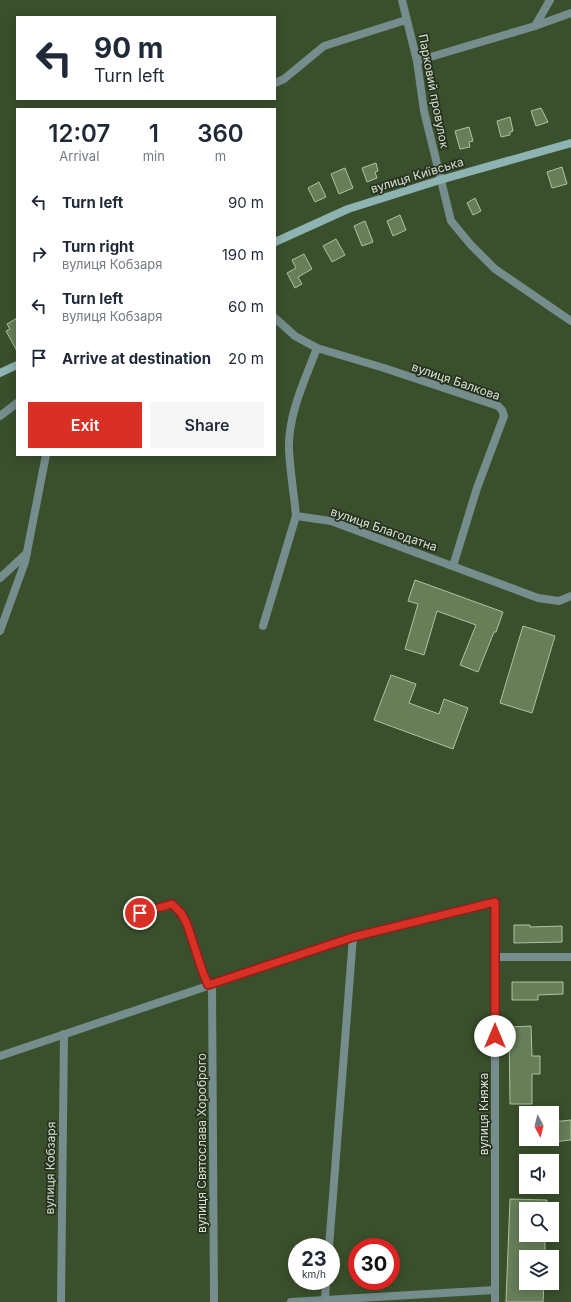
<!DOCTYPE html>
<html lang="en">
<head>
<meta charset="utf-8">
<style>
  body { margin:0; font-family:Inter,sans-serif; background:#f6f6f7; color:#1f2937; height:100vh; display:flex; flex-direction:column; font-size:15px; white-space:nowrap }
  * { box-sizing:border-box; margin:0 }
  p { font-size:13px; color:#747a83 }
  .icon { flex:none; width:22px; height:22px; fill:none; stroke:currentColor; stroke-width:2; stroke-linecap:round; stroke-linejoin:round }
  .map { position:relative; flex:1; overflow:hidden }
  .drawer { position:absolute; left:16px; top:108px; width:260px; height:348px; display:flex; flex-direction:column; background:#fff; border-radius:0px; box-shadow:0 2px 10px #0003 }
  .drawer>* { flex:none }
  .hud { position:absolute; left:16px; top:16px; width:260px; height:84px; border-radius:0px; box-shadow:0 2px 10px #0003; background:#fff; color:#1f2937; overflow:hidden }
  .needle { width:26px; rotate:173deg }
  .controls { position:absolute; left:519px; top:1106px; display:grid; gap:8px }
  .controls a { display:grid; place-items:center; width:40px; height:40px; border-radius:0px; background:#fff; box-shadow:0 2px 10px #0003; font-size:20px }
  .speed { position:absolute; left:288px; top:1238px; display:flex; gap:8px; font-size:20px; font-weight:700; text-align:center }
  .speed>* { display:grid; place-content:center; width:52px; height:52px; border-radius:50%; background:#fff; box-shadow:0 2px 10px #0003; line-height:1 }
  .speed small { font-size:10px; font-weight:400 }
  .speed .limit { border:6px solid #d22; background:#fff; color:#111 }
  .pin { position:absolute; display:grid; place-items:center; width:34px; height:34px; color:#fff; margin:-17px; border:2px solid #fff; border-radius:50%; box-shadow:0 1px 4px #0007 }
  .me { position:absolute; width:44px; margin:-22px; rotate:0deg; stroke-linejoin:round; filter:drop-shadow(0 0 3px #0008) }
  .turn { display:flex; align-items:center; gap:14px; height:84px; padding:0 12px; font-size:18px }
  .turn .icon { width:52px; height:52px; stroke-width:2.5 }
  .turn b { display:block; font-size:28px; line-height:34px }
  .eta { display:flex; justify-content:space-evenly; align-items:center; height:68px; text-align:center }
  .eta b { font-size:24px; font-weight:600; line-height:28px }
  .action { display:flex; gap:8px; margin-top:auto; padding:8px 12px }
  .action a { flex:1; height:46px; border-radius:0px; background:#d93025; color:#fff; font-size:16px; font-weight:600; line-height:46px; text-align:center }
  .action a+a { background:#f6f6f7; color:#1f2937 }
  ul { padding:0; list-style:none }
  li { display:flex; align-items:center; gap:12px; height:52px; padding:0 12px }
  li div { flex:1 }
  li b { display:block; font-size:15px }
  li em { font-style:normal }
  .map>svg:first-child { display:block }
  .building { fill:#677e59; stroke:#acc59d }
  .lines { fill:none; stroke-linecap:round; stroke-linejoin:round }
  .street { stroke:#758d8c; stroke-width:8 }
  .secondary { stroke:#8db4b2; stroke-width:8 }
  .route-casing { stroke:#8d1f18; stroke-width:10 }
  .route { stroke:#d93025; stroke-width:7 }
  .labels { text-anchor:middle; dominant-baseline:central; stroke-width:3.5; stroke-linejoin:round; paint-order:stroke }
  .street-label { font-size:12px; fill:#d4e1cc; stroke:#273121 }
</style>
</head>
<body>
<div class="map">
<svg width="571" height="1302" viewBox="0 0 571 1302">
  <rect width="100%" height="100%" fill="#3a4f2c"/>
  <g class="building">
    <polygon points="541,108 548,122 536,126 531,111"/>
    <polygon points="510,117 513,131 510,132 510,135 501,137 497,121"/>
    <polygon points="469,127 473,141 469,142 470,147 460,149 455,131"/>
    <polygon points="376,163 378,171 375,172 377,178 367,182 362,168"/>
    <polygon points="562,167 567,184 552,188 547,172"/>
    <polygon points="345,168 353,188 339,194 331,174"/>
    <polygon points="319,182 326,197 315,202 308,188"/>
    <polygon points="475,198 481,211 473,215 467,203"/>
    <polygon points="400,215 406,230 393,236 387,221"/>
    <polygon points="365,221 373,242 362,246 354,226"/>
    <polygon points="336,239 345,255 332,262 323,246"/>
    <polygon points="304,254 312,269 298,277 302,284 295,288 287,273 296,268 292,260"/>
    <polygon points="17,318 17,351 6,331 10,329 7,324"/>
    <polygon points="415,580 503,612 496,632 494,632 478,672 460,665 476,625 437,611 424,655 405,649 418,604 408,601"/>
    <polygon points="523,626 555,636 532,713 500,703"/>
    <polygon points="391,675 416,684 409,703 439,714 444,699 468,708 453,749 374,720"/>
    <polygon points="514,925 530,925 530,927 562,926 562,942 514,943"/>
    <polygon points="512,982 563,982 563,994 538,995 538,1000 512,1000"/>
    <polygon points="531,1026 532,1056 540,1056 540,1074 532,1074 532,1104 510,1104 509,1027"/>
    <polygon points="571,1120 571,1140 552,1142 552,1122"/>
    <polygon points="510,1199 547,1200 546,1209 526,1209 526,1235 545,1235 545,1257 526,1257 526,1283 544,1283 543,1302 506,1302"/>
  </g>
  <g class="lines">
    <g class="street">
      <polyline points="402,0 417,61 424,111 451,221 471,245 495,269 571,321"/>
      <polyline points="535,26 550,0"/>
      <polyline points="417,61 535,26 571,13"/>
      <polyline points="275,83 284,79 324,46 406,20"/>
      <polyline points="275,318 295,336 317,348 384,368 498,406 502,410 504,416 477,488 453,566"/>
      <polyline points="0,416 17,403"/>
      <path d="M296,516C294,494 290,471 289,449C288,414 305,380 317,348"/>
      <polyline points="0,578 27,553"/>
      <polyline points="263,626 296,516 331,521 538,598 559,601 571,596"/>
      <polyline points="0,631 25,562 46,455"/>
      <polyline points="128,917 172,905 181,913 187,924 202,970 209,985"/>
      <polyline points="495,957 571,957"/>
      <polyline points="212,984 214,1302"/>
      <polyline points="0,1056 353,937 495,902 495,1302"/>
      <polyline points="329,1247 353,937"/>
      <polyline points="325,1300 326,1281"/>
      <polyline points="61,1302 64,1034"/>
      <polyline points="291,1302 495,1290"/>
    </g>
    <g class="secondary">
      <polyline points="275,242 348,209 440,180 571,143"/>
      <polyline points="0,373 17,365"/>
    </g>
  </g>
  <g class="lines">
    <g class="route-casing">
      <polyline id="route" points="140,913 172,904 181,913 187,924 202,970 208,985 353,937 495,902 495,1036"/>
    </g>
    <use href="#route" class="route"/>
  </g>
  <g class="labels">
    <g class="street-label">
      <text transform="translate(434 91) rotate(79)">Парковий провулок</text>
      <text transform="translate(417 175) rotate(-17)">вулиця Київська</text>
      <text transform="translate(456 381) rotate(19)">вулиця Балкова</text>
      <text transform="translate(384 529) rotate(19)">вулиця Благодатна</text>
      <text transform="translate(483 1114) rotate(-90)">вулиця Княжа</text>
      <text transform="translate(201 1143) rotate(-90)">вулиця Святослава Хороброго</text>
      <text transform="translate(50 1168) rotate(-89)">вулиця Кобзаря</text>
    </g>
  </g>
</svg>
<div class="controls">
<a><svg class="needle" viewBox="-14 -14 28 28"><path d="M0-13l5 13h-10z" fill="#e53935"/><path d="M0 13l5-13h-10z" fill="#747a83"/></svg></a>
<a><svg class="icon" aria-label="sound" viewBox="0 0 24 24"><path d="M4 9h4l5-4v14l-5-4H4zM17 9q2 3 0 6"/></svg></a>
<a><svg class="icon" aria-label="search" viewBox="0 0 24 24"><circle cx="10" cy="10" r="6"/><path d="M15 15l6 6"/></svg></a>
<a><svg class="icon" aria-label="layers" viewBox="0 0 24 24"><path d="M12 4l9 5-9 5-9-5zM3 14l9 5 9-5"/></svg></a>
</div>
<div class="speed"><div>23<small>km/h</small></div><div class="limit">30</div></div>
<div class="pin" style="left:140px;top:913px;background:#d93025"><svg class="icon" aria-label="arrive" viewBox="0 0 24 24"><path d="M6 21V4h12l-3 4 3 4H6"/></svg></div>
<svg class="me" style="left:495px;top:1036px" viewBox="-20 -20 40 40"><circle r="19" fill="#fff"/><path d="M0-13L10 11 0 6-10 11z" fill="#d93025"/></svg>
<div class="hud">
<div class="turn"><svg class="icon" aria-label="left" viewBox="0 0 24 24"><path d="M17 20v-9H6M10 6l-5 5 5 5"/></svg><div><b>90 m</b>Turn left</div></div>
</div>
<section class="drawer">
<div class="eta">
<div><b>12:07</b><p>Arrival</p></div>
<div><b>1</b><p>min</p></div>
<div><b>360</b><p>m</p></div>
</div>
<ul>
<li><svg class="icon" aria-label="left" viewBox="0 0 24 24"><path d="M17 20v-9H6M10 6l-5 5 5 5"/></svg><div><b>Turn left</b></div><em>90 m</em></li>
<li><svg class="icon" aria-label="right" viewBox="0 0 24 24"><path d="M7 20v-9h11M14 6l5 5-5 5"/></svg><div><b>Turn right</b><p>вулиця Кобзаря</p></div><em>190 m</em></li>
<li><svg class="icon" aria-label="left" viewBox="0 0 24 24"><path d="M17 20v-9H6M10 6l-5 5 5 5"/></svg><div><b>Turn left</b><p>вулиця Кобзаря</p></div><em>60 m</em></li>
<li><svg class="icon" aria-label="arrive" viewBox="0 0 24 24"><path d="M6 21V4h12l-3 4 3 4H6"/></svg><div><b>Arrive at destination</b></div><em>20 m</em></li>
</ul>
<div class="action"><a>Exit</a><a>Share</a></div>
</section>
</div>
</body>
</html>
